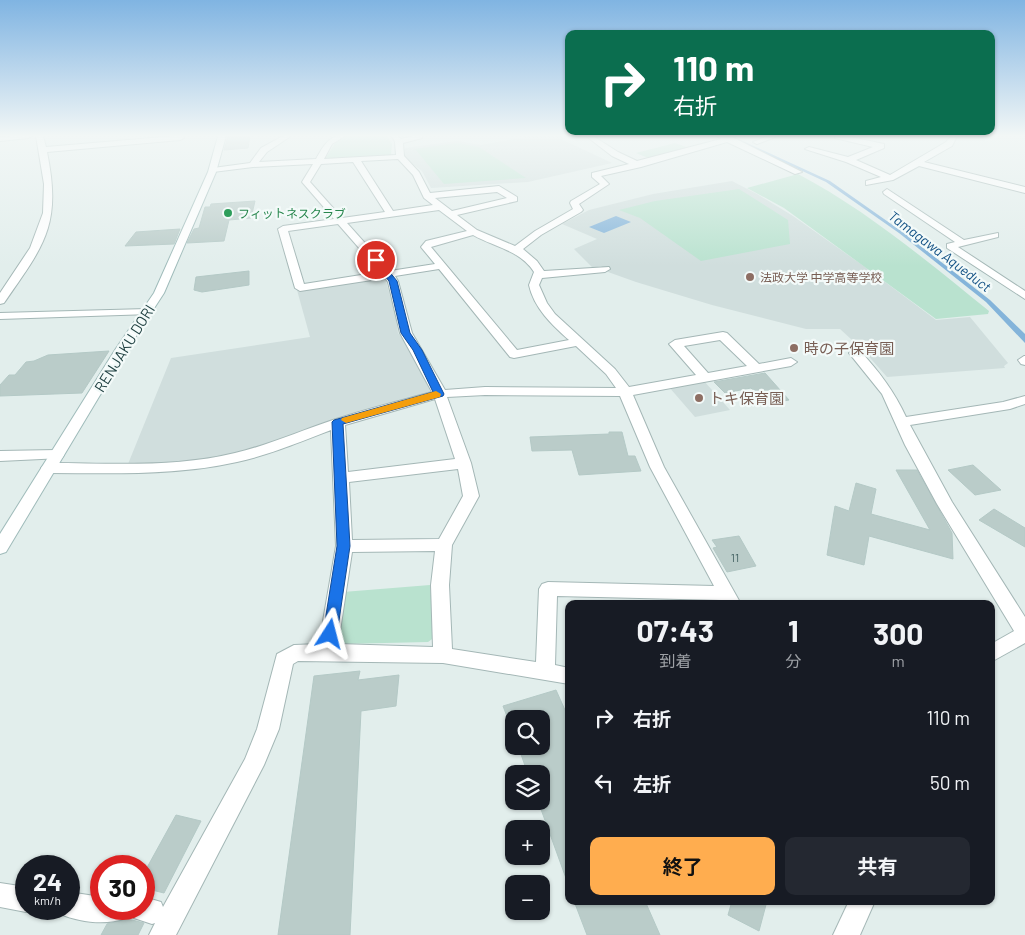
<!DOCTYPE html>
<html lang="ja">
<head>
<meta charset="utf-8">
<style>
  body { margin:0; font-family:Barlow,"Noto Sans JP",sans-serif; background:#242831; color:#f1f3f6; height:100vh; display:flex; flex-direction:column; font-size:19px; white-space:nowrap }
  * { box-sizing:border-box; margin:0 }
  p { font-size:16px; color:#9ea1a6 }
  .icon { flex:none; width:28px; height:28px; fill:none; stroke:currentColor; stroke-width:2; stroke-linecap:round; stroke-linejoin:round }
  .map { position:relative; flex:1; overflow:hidden }
  .side { position:absolute; left:565px; top:600px; width:430px; height:305px; display:flex; flex-direction:column; background:#171b24; border-radius:10px; box-shadow:0 1px 4px #0004 }
  .side>* { flex:none }
  .top-card { position:absolute; left:565px; top:30px; width:430px; height:105px; border-radius:10px; box-shadow:0 1px 4px #0004; background:#0b6e4f; color:#fff; overflow:hidden }
  .buttons { position:absolute; left:505px; top:710px; display:grid; gap:10px }
  .buttons a { display:grid; place-items:center; width:45px; height:45px; border-radius:10px; background:#171b24; box-shadow:0 1px 4px #0004; font-size:25px }
  .speed { position:absolute; left:15px; top:855px; display:flex; gap:10px; font-size:25px; font-weight:700; text-align:center }
  .speed>* { display:grid; place-content:center; width:65px; height:65px; border-radius:50%; background:#171b24; box-shadow:0 1px 4px #0004; line-height:1 }
  .speed small { font-size:12px; font-weight:400 }
  .speed .limit { border:8px solid #d22; background:#fff; color:#111 }
  .pin { position:absolute; display:grid; place-items:center; width:42px; height:42px; color:#fff; margin:-21px; border:2px solid #fff; border-radius:50%; box-shadow:0 1px 5px #0007 }
  .me { position:absolute; width:55px; margin:-28px; rotate:9deg; stroke-linejoin:round; filter:drop-shadow(0 0 4px #0008) }
  .turn { display:flex; align-items:center; gap:18px; height:105px; padding:0 25px; font-size:22px }
  .turn .icon { width:65px; height:65px; stroke-width:2.5 }
  .turn b { display:block; font-size:35px; line-height:42px }
  .eta { display:flex; justify-content:space-evenly; align-items:center; height:85px; text-align:center }
  .eta b { font-size:30px; font-weight:700; line-height:35px }
  .primary-button { display:flex; gap:10px; margin-top:auto; padding:10px 25px }
  .primary-button a { flex:1; height:58px; border-radius:10px; background:#ffad4f; color:#111; font-size:20px; font-weight:700; line-height:58px; text-align:center }
  .primary-button a+a { background:#242831; color:#f1f3f6 }
  ul { padding:0; list-style:none }
  li { display:flex; align-items:center; gap:15px; height:65px; padding:0 25px }
  li div { flex:1 }
  li b { display:block; font-size:19px }
  li em { font-style:normal }
  .map>svg:first-child { display:block }
  .built { fill:#d0dedd }
  .green { fill:#b9e2cf }
  .water { fill:#84b4da }
  .building { fill:#baccc9; stroke:#b4c9c6 }
  .lines { fill:none; stroke-linecap:round; stroke-linejoin:round }
  .street-casing { stroke:#a4b7b6; stroke-width:2 }
  .secondary-casing { stroke:#9fbbba; stroke-width:2 }
  .street { fill:#fff; fill-rule:evenodd }
  .secondary { fill:#fff; fill-rule:evenodd }
  .route { fill:#1a73e8; stroke:#114b97 }
  .slow { fill:#f59e0b }
  .leisure-dot { fill:#2e9e5b; stroke:#f3faf9; stroke-width:2 }
  .education-dot { fill:#8d6e63; stroke:#f3faf9; stroke-width:2 }
  .labels { text-anchor:middle; dominant-baseline:central; stroke-width:4.5; stroke-linejoin:round; paint-order:stroke }
  .far-leisure-label { font-size:12px; fill:#27864d; stroke:#f3faf9; text-anchor:start }
  .far-education-label { font-size:12px; fill:#785e54; stroke:#f3faf9; text-anchor:start }
  .number-label { font-size:12px; fill:#466464 }
  .far-water-label { font-size:14px; font-style:italic; fill:#125185; stroke:#f3faf9 }
  .street-label { font-size:15px; fill:#204142; stroke:#f3faf9 }
  .education-label { font-size:15px; fill:#785e54; stroke:#f3faf9; text-anchor:start }
</style>
</head>
<body>
<div class="map">
<svg width="1025" height="935" viewBox="0 0 1025 935">
  <rect width="100%" height="100%" fill="#e2eeec"/>
  <g class="built">
    <polygon points="531,136 577,136 561,139 612,163 528,182 431,188 422,171 405,158 405,148 457,141 481,145"/>
    <polygon points="732,181 757,194 793,216 865,267 936,320 970,317 1008,363 1004,366 1005,368 887,377 864,351 840,329 806,329 712,305 636,282 608,272 601,266 593,268 574,249 597,239 562,224 589,210 653,194"/>
    <polygon points="378,277 384,278 386,281 396,317 398,333 409,347 430,391 428,394 240,454 182,462 128,464 171,358 310,337 297,290"/>
    <polygon points="703,380 730,410 695,417 669,387"/>
  </g>
  <g class="green">
    <polygon points="347,136 387,136 392,144 391,155 325,159 335,143"/>
    <polygon points="457,143 479,147 526,178 444,184 415,149"/>
    <polygon points="675,143 692,149 653,160 636,153"/>
    <path d="M798,174C868,211 928,262 989,311L988,314L936,319L784,208L747,188Z"/>
    <polygon points="739,189 788,220 790,244 701,261 640,218 619,210 655,201"/>
    <polygon points="430,585 435,637 428,642 341,644 337,638 343,592"/>
  </g>
  <g class="water">
    <polygon points="727,136 732,136 830,181 904,233 990,300 1025,334 1025,343 986,302 899,233 826,182"/>
    <polygon points="616,216 631,222 604,233 589,227"/>
  </g>
  <g class="building">
    <polygon points="228,136 250,136 248,148 224,150"/>
    <polygon points="255,201 251,218 229,220 224,241 187,243 194,229 199,228 205,207 210,207 211,204"/>
    <polygon points="180,229 174,244 125,246 136,232"/>
    <polygon points="249,271 249,285 202,292 194,290 196,277"/>
    <polygon points="109,351 82,393 0,396 0,385 9,375 15,375 26,362 34,361 48,355"/>
    <polygon points="765,373 789,400 767,404 751,388 725,393 714,382"/>
    <polygon points="609,432 622,432 628,456 635,456 641,471 579,475 572,450 532,451 530,437 609,434"/>
    <polygon points="973,465 1001,490 975,495 948,470"/>
    <polygon points="896,470 917,470 952,533 953,559 869,536 864,565 827,555 835,506 849,511 856,483 876,489 871,514 930,530"/>
    <polygon points="994,509 1025,528 1025,547 979,520"/>
    <polygon points="739,536 756,566 727,572 713,548 717,547 712,540"/>
    <polygon points="360,671 358,680 399,675 396,706 361,711 350,935 278,935 314,676"/>
    <polygon points="556,690 569,719 569,881 567,881 538,801 541,801 541,774 528,774 518,746 541,746 541,719 508,719 503,706"/>
    <polygon points="176,815 201,821 164,893 144,888 144,873"/>
    <polygon points="574,901 645,901 660,935 587,935"/>
    <polygon points="732,901 767,901 759,931 728,915"/>
    <polygon points="128,919 144,923 138,935 101,935 107,924"/>
  </g>
  <g class="lines">
    <g class="street-casing">
      <g id="street">
        <path d="M36,136H43L46,147L175,136H182L184,138L180,140L47,152C62,226 44,245 4,303L0,304V293L30,248L43,213L44,184Z"/>
        <path d="M283,136H291L267,152L259,162L316,159C323,147 329,134 345,136L332,144L324,159L396,155L395,142L392,136H398L401,139L413,136H422V138L403,143L404,156L419,172L430,193L499,186L517,197V201L457,215L477,230L515,246L535,231L573,209L570,203L571,201L600,184L592,177V173L629,164L612,156L586,136H593L618,152L637,161L721,139L717,136L732,137L802,172L795,174L727,142L641,167L601,176L609,184L579,204L583,210L581,212L541,235L523,249L537,261L544,271L609,267L610,269L605,272L542,278L539,285L547,303L555,314L615,369L629,387L696,375L669,344L675,340L723,332L727,333L759,364L791,358L797,362L791,366L633,395L664,467L741,604H723L721,600L557,596L555,665L569,668V684L443,663L298,661L293,664L279,729L264,765L176,935H149L155,923L152,924L134,918L130,909H144V897L161,902L163,907L245,759L257,729L277,654L294,645L319,644L336,546L331,430C300,442 269,455 237,462C175,476 111,473 49,473L44,471L41,468L44,465L49,463C111,463 175,468 235,453C269,445 300,431 333,420C366,409 399,401 432,392L400,333L388,282L385,278L300,291L295,288L278,229L283,226L334,219L302,182L313,164L253,167L213,172L209,170L213,168L250,163L261,148ZM398,159L413,175L424,198L433,205L393,211L361,161ZM353,162L385,212L342,218L310,182L321,164ZM497,192L507,198L452,211L435,198ZM439,210L467,231L426,241L421,247L435,264L390,271L347,223ZM338,224L380,272L304,284L288,231ZM473,235C494,247 520,250 534,272L529,285C534,308 552,325 569,340L517,350L431,247ZM439,269L510,357L514,358L576,346L606,374L616,388L485,387L445,390L412,333L398,281L395,276ZM720,340L747,366L708,373L684,346ZM485,395L620,396L650,467L714,586L548,582L542,584L539,589L536,662L452,649L449,585L452,545L479,496L471,463L447,397ZM435,399L455,459L348,472L345,425ZM458,469L463,496L439,539L352,540L349,482ZM435,551L431,585L433,647L338,644L352,552Z"/>
        <polygon points="768,136 778,136 757,144 753,142"/>
        <polygon points="835,136 846,136 884,144 884,148 856,160 890,175 946,142 951,136 957,136 952,146 924,162 1025,187 1025,193 919,166 893,180 866,185 866,181 881,177 846,162 805,149 809,147 848,157 873,147 835,138"/>
        <polygon points="887,189 964,240 998,233 998,237 958,247 1025,291 1025,299 947,248 947,244 955,242 884,194 883,192"/>
        <polygon points="147,309 151,310 153,312 151,314 0,319 0,313"/>
        <path d="M855,349L859,350C879,371 894,391 906,417L1003,402L1025,396V404L1010,409L910,425L952,502L1025,617V643L991,662V644L1014,631L937,504L905,445L882,394L849,353Z"/>
        <polygon points="1024,356 1025,356 1025,365 1021,364 1018,360"/>
        <polygon points="57,450 62,452 64,455 62,458 0,461 0,451"/>
        <polygon points="0,883 26,887 26,909 33,909 26,912 0,907"/>
        <path d="M69,892L101,897V909H130L126,918C105,926 80,922 60,914L58,909H69Z"/>
        <polygon points="849,901 875,901 860,935 833,935"/>
      </g>
    </g>
    <g class="secondary-casing">
      <g id="secondary">
        <polygon points="11,136 32,136 28,138 0,141 0,137"/>
        <polygon points="218,136 226,136 216,172 164,293 127,350 6,552 0,554 0,534 115,350 154,293 208,172"/>
      </g>
    </g>
    <use href="#street" class="street"/>
    <use href="#secondary" class="secondary"/>
  </g>
  <linearGradient id="sky" x2="0" y2="1"><stop stop-color="#80b4e2"/><stop offset="0.51" stop-color="#f2f7f6"/><stop offset="1" stop-color="#f2f7f6" stop-opacity="0"/></linearGradient>
  <rect width="1025" height="266" fill="url(#sky)"/>
  <polygon class="route" points="376,258 379,259 397,281 410,333 422,350 444,394 443,396 343,424 350,546 337,634 335,638 330,640 325,638 323,634 337,546 332,422 334,420 433,392 413,350 401,333 389,281 372,260"/>
  <polygon class="slow" points="436,391 441,394 440,397 346,423 341,420 342,418"/>
  <circle class="leisure-dot" cx="228" cy="213" r="5"/>
  <g class="education-dot">
    <circle cx="750" cy="277" r="5"/>
    <circle cx="794" cy="348" r="5"/>
    <circle cx="699" cy="398" r="5"/>
  </g>
  <g class="labels">
    <g class="far-leisure-label">
      <text x="238" y="213">フィットネスクラブ</text>
    </g>
    <g class="far-education-label">
      <text x="760" y="277">法政大学 中学高等学校</text>
    </g>
    <g class="number-label">
      <text x="735" y="557">11</text>
    </g>
    <g class="far-water-label">
      <text transform="translate(940 251) rotate(37)">Tamagawa Aqueduct</text>
    </g>
    <g class="street-label">
      <text transform="translate(124 348) rotate(-58)">RENJAKU DORI</text>
    </g>
    <g class="education-label">
      <text x="804" y="348">時の子保育園</text>
      <text x="709" y="398">トキ保育園</text>
    </g>
  </g>
</svg>
<div class="buttons">
<a><svg class="icon" aria-label="search" viewBox="0 0 24 24"><circle cx="10" cy="10" r="6"/><path d="M15 15l6 6"/></svg></a>
<a><svg class="icon" aria-label="layers" viewBox="0 0 24 24"><path d="M12 4l9 5-9 5-9-5zM3 14l9 5 9-5"/></svg></a>
<a>+</a>
<a>−</a>
</div>
<div class="speed"><div>24<small>km/h</small></div><div class="limit">30</div></div>
<div class="pin" style="left:376px;top:260px;background:#d93025"><svg class="icon" aria-label="arrive" viewBox="0 0 24 24"><path d="M6 21V4h12l-3 4 3 4H6"/></svg></div>
<svg class="me" style="left:330px;top:634px" viewBox="-20 -20 40 40"><path d="M0-17L14 15 0 8-14 15z" fill="#1a73e8" stroke="#fff" stroke-width="4"/></svg>
<div class="top-card">
<div class="turn"><svg class="icon" aria-label="right" viewBox="0 0 24 24"><path d="M7 20v-9h11M14 6l5 5-5 5"/></svg><div><b>110 m</b>右折</div></div>
</div>
<section class="side">
<div class="eta">
<div><b>07:43</b><p>到着</p></div>
<div><b>1</b><p>分</p></div>
<div><b>300</b><p>m</p></div>
</div>
<ul>
<li><svg class="icon" aria-label="right" viewBox="0 0 24 24"><path d="M7 20v-9h11M14 6l5 5-5 5"/></svg><div><b>右折</b></div><em>110 m</em></li>
<li><svg class="icon" aria-label="left" viewBox="0 0 24 24"><path d="M17 20v-9H6M10 6l-5 5 5 5"/></svg><div><b>左折</b></div><em>50 m</em></li>
</ul>
<div class="primary-button"><a>終了</a><a>共有</a></div>
</section>
</div>
</body>
</html>
